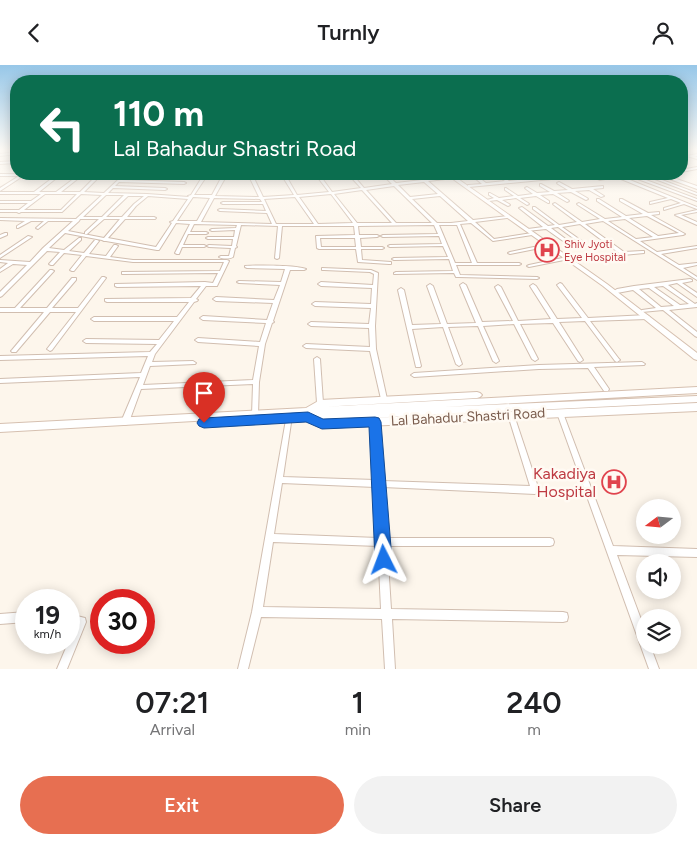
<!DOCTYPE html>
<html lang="en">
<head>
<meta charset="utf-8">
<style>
  body { margin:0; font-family:Figtree,sans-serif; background:#f2f2f2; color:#202124; height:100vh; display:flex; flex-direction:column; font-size:19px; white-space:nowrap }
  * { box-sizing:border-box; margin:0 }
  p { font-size:16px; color:#757577 }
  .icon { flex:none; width:28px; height:28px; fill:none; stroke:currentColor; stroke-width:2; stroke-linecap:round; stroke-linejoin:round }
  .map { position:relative; height:604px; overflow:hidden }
  .panel { display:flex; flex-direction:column; background:#fff; flex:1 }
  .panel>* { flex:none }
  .guide { position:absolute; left:10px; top:10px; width:678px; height:105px; border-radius:20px; box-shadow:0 2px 12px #0003; background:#0b6e4f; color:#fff; overflow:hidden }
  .needle { width:32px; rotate:254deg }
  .tools { position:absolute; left:636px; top:434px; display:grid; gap:10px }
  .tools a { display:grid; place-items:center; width:45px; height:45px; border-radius:50%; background:#fff; box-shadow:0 2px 12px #0003; font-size:25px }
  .speed { position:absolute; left:15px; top:524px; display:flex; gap:10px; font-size:25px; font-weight:700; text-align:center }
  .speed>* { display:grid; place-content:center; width:65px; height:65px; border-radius:50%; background:#fff; box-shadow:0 2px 12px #0003; line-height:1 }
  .speed small { font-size:12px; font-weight:400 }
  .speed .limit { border:8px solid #d22; background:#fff; color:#111 }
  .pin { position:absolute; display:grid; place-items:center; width:42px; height:42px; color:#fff; margin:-51px -21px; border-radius:50% 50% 50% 0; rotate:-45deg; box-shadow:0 0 5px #0007 }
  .pin .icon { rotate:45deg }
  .me { position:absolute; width:55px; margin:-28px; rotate:357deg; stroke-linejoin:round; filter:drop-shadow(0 0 4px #0008) }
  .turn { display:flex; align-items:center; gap:18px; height:105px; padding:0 20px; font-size:22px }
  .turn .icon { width:65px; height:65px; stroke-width:2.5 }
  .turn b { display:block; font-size:35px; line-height:42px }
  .eta { display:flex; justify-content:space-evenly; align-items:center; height:85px; text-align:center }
  .eta b { font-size:30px; font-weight:600; line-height:35px }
  .primary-button { display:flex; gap:10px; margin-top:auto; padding:10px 20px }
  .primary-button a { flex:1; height:58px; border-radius:30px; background:#e76f51; color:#fff; font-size:20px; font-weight:600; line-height:58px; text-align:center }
  .primary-button a+a { background:#f2f2f2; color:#202124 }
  header { display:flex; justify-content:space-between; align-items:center; height:65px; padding:0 20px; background:#fff; font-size:22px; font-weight:600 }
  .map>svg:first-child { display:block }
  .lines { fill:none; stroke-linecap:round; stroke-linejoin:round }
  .street-casing { stroke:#d1beb0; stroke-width:2 }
  .secondary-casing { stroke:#d6c0b0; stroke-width:2 }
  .street { fill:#fff; fill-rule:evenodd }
  .secondary { fill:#fff; fill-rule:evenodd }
  .route { fill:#1a73e8; stroke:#114b97 }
  .labels { text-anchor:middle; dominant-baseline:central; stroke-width:5; stroke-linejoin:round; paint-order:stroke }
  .far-health-label { font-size:11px; fill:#be3a42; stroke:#fffaf3; text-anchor:start }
  .street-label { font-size:14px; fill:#7a5c4d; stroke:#fffaf3 }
  .near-health-label { font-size:16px; fill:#be3a42; stroke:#fffaf3; text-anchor:end }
</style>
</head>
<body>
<header><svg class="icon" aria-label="back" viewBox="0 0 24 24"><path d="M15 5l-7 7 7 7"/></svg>Turnly<svg class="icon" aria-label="person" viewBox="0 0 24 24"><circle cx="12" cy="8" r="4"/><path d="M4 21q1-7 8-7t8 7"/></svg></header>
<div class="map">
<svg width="697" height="604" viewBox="0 0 697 604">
  <rect width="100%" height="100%" fill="#fdf6ec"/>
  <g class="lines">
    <g class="street-casing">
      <g id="street">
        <polygon points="16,87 16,89 0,91 0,89"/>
        <polygon points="697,89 697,91 694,91 697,92 697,94 687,91"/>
        <polygon points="16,96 16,98 0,99 0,97"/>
        <polygon points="697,102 697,104 681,107 681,105"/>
        <path d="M0,109L123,110L124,109H128L122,115L184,117L186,118L184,119L119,117L115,121L165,123L167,124L165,125L113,123L108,128L147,129L189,132L188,131L191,130L204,109H208L194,130H212L220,115L222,114L224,115L215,131L259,132L248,109H252L263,132L294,130L281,109H285L297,130L329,127L315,109H319L332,127L361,123L348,109H352L364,123L392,119L382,109H386L396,118L422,115L415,109H419L425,115L453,111H454V113L428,116L473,155L508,151L509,152L507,153L475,157L494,174L532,168L534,169L532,170L493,176L471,158L460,159L477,198H519L521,199L519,200H456L460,210L537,212L539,213L537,214L458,212H456L454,208L394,209V208L396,207L453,206L449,194L394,195L392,194L394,193L448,192L443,181L390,182L388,181L390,180L442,179L439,171L383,172L381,171L383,170L438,169L434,160L358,161L359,170H377L379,171L377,172L360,173L361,182H382L384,183L382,184H361L362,195L391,197V199H389L358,197L356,184H319L317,183L316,171L355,170L354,161H282L279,193L277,194L275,193L278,161L241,160L236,181L237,182L235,183L233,192C230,194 222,194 219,192L221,191H229L231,183L209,182L207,181L209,180L232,181L233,174H208L206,173L208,172H234L235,165L212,166L210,165L212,164L236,163L237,160L194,159L190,167H206L208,168L206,169H188L183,180H204L206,181L204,182H182L179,189H177L175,188L190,159L176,158L159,185H157L106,176H104L102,175L65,168L49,183L64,185L79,173H81V175L69,186L84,188L95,175H97L99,176L89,189L106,191L114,180H116L118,181L110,192L133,195H227L229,196L217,221H206L196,234L198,235L197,236L194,237L155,289L152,297L193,296L196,298L195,299L150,301L143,320L253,315L259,281L198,277L195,275L198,273L260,277L266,258L203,255L200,253L203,251L267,255L273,238L216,236L213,234L216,232L274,235L280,220L239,218L237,217L239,216L281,217L285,204L247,203L245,202V201C257,200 297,200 306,204L304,205H290L273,256L274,257L272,258L265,279L259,317L258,350L257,352H253L252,350L253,319L141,324L129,357L128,359L125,360L122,359L121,357L140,312L0,318V314L141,308L148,291L0,295V291L150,287L157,279L86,278L83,276L86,274L159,275L174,256H94L91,254L94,252H177L189,237H107L105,236V234L191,233L201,221L117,222L115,221V219L205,217L213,218L218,208L124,209H122V207L220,206L224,197H133L86,191L74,206H72L70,205L82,190L64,188L53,200H51L49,199L60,187L47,186L2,231L0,232V227L27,200L13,199L0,207V204L8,198L0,197V195L30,197L43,183L73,156H48L38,164L36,163L44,156H31L18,163H17V161L25,156L0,155V153L76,154L102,130L81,129L62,147H21L19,148L17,147H0V145H19L28,138H0V136H31L41,129H0V127H34L55,111H23L0,126V123L19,111H0ZM59,111L76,112L56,127H39ZM80,112H95L80,127H61ZM99,112H121L104,128L84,127ZM424,117L438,129L410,132L398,120ZM394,121L432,158H396L366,125ZM362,125L392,158H357L334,129ZM45,129H77L61,145H24ZM331,129L353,158L318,159L299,132ZM106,130H124L102,152H83ZM128,131H144L134,139L122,152H106ZM148,131L188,134L173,156L170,157L172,158L156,182L108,173L125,154H155L156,153L154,152H127L136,141ZM440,131L468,156L451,158H437L412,134ZM193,132L210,133L197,156H177ZM295,132L314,159H276L264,134ZM214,133L260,134L262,137H223L221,138L223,139H263L266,146L220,144L218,145L220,146L267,148L272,159L201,157ZM80,154H99L85,167V169H87L104,154H120L104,173L68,166L79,156ZM439,160H457L472,198H455ZM320,173H355L356,182H321Z"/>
        <polygon points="208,109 232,109 241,110 239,111 210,110"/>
        <polygon points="470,109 474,109 486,118 505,116 495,109 499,109 509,116 526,114 518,109 522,109 531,114 572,110 574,111 572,112 469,122 468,122 468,120 482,119"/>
        <path d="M586,109C592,109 596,113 602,113C611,113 621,109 630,109L697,134V136L627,110L620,111L697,142V144L684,139L664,145V143L681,138L671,134L650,139V137L668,133L616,112L600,115Z"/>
        <polygon points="642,109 646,109 697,128 697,130"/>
        <polygon points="661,109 672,109 662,111 660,110"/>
        <polygon points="559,117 572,124 603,121 603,123 593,124 604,131 601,132 589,125 575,126 587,133 588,134 586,135 571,127 557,128 568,135 569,136 567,137 553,129 540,130 549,136 549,138 548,138 536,131 520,133 528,138 529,139 527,140 516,133 502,135 509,139 510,140 508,141 497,135 489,136 487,135 494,133 489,130 489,128 490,128 499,133 514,131 505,125 505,123 506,123 518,131 533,129 526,124 525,123 527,122 537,128 550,127 540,121 540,119 541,119 554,126 568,125 558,119 557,118"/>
        <path d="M597,134H599L626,151L643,149L620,136V134H622L648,148L659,147V149L651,150L685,169L683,170L640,176L657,187L697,181V183L661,189L679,200L697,198V200L683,203L697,212V215L603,156L585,159L624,187L642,186H644V188L571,195V194L573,193L619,188L580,159L562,162L586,179V180L584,181L558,162L551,163L575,181V183H573L546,164L527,166V164H528L543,162L519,143L522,142L548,161L555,160L533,144V142H535L559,160L577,157L554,140L553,139L555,138L582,157L600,154L578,140L577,139L579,138L605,154L622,152L597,136ZM647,151L679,168L658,171L629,153ZM625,154L653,172L636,174L608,156Z"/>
        <polygon points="697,145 697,147 681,150 697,157 697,160 675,150"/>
        <polygon points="5,168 7,168 7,170 0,173 0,170"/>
        <polygon points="28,171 32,172 0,193 0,190"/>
        <polygon points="548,179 550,180 550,181 510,189 508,188 510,187"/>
        <polygon points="567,192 569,192 569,194 529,202 527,201 529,200"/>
        <polygon points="322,203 371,205 378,208 375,261 376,284 387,334 386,336 382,336 381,334 370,286 306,283 303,281 306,279 370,282 369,263 311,261 308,259 311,257 369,259 371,243 315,241 312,239 315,237 371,239 372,223 321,221 318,219 321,217 373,220 374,209 370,207 324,205 322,205"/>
        <polygon points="50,205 52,205 54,206 20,243 47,243 72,213 76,213 76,215 52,243 78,243 102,212 104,212 106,213 52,285 50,286 47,284 76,247 50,247 16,287 12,287 11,286 12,285 44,247 0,247 0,243 15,243"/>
        <path d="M690,214L692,215V216L682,218L697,228V232L677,218L668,220L695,239L697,238V242L669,245L697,267V272L695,271L663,245L642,247L641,246L642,245L656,243L633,225L617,228L614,226L617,224L634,221ZM663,221L689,239L680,240L654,222ZM649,223L674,241L661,242L639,224Z"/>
        <polygon points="463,218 466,220 482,257 513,256 495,222 498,220 501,222 518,256 551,254 530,221 533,219 536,221 557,254 582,253 557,220 560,218 562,219 588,253 647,250 650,252 647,254 590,256 619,294 620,295 617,297 615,296 585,256 559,257 583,295 580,297 578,296 553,258 520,259 538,294 535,296 532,294 514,259 483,261 499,296 496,298 493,296 478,261 448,262 462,299 459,301 456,299 443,262 412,264 421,301 420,302 416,302 398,225 401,223 404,225 412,260 441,259 427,221 430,219 433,221 447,259 476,258 460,220"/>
        <polygon points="317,292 320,294 323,338 322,340 318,340 317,338 314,294"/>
        <polygon points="642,297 645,299 644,300 594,302 609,324 608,326 604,326 588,303 539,304 414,312 411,310 414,308 539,300"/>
        <polygon points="560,345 562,346 563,348 613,481 697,484 697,492 617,490 645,565 645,580 650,580 659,604 649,604 557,348 558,346"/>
        <path d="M511,347L513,348L514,350L539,425L538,427L535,429L383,422L386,473H550L553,474L554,477L553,480L550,481H387L391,544L563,547L567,548L568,552L567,556L563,557L392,554L395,604H385L382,554L261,552L248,604H238L252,547L287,349H291L292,351L283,412L375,415L371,357L372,355L375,354L378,355L379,357L383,416L530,421L508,350L509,348ZM282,418L375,422L378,473L274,469ZM273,477L378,481L381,544L263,542Z"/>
        <polygon points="26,547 26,557 0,559 0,549"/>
        <polygon points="69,549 85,553 86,557 67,604 57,604 68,578 69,578 69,575 75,560 69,559"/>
      </g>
    </g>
    <g class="secondary-casing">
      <g id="secondary">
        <polygon points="446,109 451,109 607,219 697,288 697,295 694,294 603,221"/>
        <polygon points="656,109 662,109 697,121 697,124"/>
        <polygon points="697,322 697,328 443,342 697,331 697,337 326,355 697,338 697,346 322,363 307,356 270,358 267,357 265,354 266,352 0,367 0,359 306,343 320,335 477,327 480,328 482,330 480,332 477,333 321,342"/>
      </g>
    </g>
    <use href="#street" class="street"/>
    <use href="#secondary" class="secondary"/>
  </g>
  <linearGradient id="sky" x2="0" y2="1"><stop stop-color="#97c7e8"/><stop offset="0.5" stop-color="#fefbf6"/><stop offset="1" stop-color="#fefbf6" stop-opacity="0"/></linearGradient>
  <rect width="697" height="169" fill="url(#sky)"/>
  <polygon class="route" points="308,347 323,354 375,352 379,353 381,357 392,495 390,501 384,503 378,501 375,495 369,362 322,364 306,357 204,363 199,361 197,358 199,354 204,353"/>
  <defs>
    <g id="hospital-ring" transform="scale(1.25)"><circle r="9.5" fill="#fffaf3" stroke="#e0444e" stroke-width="1.5"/><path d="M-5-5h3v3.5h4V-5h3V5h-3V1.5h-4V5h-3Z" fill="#e0444e"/></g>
  </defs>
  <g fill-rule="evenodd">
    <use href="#hospital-ring" x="547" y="185"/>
    <use href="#hospital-ring" x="614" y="417"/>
  </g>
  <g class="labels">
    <g class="far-health-label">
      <text x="564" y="179">Shiv Jyoti<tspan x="564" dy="13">Eye Hospital</tspan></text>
    </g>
    <g class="street-label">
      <text transform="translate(468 352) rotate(-3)">Lal Bahadur Shastri Road</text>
    </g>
    <g class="near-health-label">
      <text x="596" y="408">Kakadiya<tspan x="596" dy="18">Hospital</tspan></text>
    </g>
  </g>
</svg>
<div class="tools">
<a><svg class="needle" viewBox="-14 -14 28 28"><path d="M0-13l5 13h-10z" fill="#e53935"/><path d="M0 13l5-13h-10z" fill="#757577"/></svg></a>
<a><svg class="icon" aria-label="sound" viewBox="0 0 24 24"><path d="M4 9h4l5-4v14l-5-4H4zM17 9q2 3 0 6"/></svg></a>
<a><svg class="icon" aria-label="layers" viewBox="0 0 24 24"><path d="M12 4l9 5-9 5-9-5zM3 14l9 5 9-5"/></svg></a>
</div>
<div class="speed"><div>19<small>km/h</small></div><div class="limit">30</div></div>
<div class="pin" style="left:204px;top:358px;background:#d93025"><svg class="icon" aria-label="arrive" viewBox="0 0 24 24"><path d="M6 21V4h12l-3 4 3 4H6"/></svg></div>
<svg class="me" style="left:384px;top:495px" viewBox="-20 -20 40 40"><path d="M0-17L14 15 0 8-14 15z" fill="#1a73e8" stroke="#fff" stroke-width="4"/></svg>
<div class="guide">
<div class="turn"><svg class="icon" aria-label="left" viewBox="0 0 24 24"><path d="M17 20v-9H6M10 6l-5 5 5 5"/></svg><div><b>110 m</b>Lal Bahadur Shastri Road</div></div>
</div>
</div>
<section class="panel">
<div class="eta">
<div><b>07:21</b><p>Arrival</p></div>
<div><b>1</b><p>min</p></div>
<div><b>240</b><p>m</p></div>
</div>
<div class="primary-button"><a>Exit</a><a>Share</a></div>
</section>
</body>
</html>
